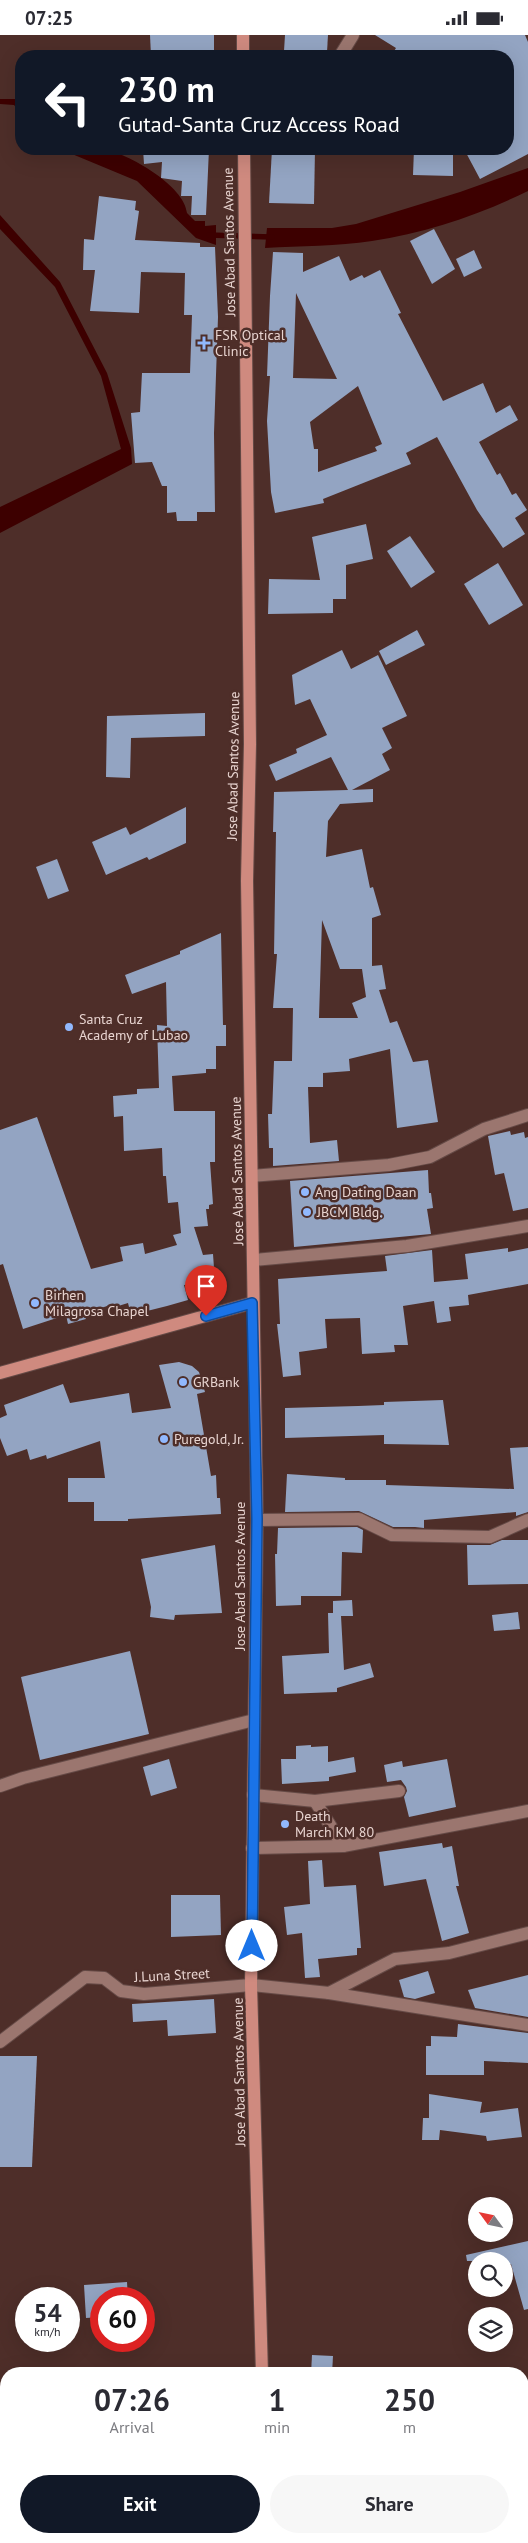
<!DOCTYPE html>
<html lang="en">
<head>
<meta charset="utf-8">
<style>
  body { margin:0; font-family:"PT Sans",sans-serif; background:#f7f7f7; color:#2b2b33; height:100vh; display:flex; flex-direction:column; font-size:19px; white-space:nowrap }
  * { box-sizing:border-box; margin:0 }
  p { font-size:16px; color:#7c7c81 }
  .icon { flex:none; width:28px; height:28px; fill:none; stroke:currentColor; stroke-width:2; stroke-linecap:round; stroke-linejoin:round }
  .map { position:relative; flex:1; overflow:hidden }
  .details { position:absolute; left:0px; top:2332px; width:529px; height:176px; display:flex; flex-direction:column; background:#fff; border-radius:20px 20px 0 0; box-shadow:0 5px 20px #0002 }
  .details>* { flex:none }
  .hud { position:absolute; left:15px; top:15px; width:499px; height:105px; border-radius:20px; box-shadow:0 5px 20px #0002; background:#111827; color:#fff; overflow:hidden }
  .needle { width:32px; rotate:303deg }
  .buttons { position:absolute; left:468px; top:2162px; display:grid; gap:10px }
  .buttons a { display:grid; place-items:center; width:45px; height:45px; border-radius:50%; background:#fff; box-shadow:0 5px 20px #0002; font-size:25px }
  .speed { position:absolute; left:15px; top:2252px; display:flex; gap:10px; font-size:25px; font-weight:700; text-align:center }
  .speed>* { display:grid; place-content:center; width:65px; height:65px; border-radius:50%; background:#fff; box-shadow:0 5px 20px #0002; line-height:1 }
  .speed small { font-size:12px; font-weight:400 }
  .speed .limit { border:8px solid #d22; background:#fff; color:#111 }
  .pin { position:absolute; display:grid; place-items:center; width:42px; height:42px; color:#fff; margin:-51px -21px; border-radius:50% 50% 50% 0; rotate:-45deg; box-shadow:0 0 5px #0007 }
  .pin .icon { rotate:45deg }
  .me { position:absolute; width:55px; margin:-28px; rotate:0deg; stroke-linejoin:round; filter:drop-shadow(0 0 4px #0008) }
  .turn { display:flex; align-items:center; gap:18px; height:105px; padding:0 20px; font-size:22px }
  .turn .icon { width:65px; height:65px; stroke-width:2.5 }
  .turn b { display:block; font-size:35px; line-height:42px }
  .eta { display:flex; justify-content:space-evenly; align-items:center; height:85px; text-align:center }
  .eta b { font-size:30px; font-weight:800; line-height:35px }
  .button { display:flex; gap:10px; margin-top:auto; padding:10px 20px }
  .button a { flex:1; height:58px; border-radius:30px; background:#111827; color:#fff; font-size:20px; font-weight:800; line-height:58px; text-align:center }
  .button a+a { background:#f7f7f7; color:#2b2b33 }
  .status { display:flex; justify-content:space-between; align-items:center; height:35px; padding:0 25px; background:#fff; direction:ltr }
  .status svg { height:14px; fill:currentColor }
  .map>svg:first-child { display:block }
  .water { fill:#3d0000 }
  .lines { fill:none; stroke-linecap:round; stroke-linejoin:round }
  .stream { stroke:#3d0000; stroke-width:5.5 }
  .building { fill:#93a4c2; fill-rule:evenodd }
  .minor-casing { stroke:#654a46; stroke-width:14 }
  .major-casing { stroke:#654a46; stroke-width:14 }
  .minor { stroke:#9b766f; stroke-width:12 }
  .major { stroke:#cf8a7f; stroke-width:12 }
  .route-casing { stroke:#114b97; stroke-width:12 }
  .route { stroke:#1a73e8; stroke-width:9 }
  .poi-dot { fill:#91b8fd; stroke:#4e2e29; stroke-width:2 }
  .labels { text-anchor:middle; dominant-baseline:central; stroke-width:5; stroke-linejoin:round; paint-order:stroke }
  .street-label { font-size:14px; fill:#e8d4d0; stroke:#4e2e29 }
  .poi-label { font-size:14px; fill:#e8d4d0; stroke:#4e2e29; text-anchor:start }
</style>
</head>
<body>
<div class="status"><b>07:25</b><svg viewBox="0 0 49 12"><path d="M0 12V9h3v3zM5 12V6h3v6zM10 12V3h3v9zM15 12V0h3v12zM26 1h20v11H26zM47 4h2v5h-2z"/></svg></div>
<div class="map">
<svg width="528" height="2508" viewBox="0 0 528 2508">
  <rect width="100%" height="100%" fill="#4e2e29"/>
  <g class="water">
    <polygon points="16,61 21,62 21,78 14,70 0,69 0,64 16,64"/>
    <path d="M60,114C74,114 90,112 103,114C128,118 185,151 187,178L195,186H205V191L216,190V210L196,203L137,146Z"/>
    <path d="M528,133V156C479,180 426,198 372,206C337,211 301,211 265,213L267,193H332L356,189L460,157Z"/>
    <polygon points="0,180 60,247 107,338 131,413 132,429 0,498 0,472 121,414 101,341 55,252 0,194"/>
  </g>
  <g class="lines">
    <polyline class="stream" points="209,200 272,202"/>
  </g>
  <g class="building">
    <polygon points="150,0 214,0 214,21 151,21"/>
    <polygon points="285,0 328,0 327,17 284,16"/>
    <polygon points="375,0 525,0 528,7 528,119 480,144 464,114 508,114 508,21 391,21 396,13"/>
    <polygon points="143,114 209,114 206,180 191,180 192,161 181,161 182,146 161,143 162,127 144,129"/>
    <polygon points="272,114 315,114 314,169 269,168"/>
    <polygon points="414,114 453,115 453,141 413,140"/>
    <polygon points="99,161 136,166 135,175 139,176 135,205 200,208 200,212 215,212 218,282 214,398 215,477 197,477 197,486 177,486 176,477 167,478 167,451 162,451 152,427 135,428 131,378 140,377 142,338 190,338 192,280 184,280 185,238 141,237 139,278 90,276 95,235 83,235 84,204 94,205"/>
    <polygon points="434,194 455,234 432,249 410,206"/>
    <polygon points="474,215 482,233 464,242 456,224"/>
    <path d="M273,217L303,218V237L339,221L350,246L362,240L364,243L380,235L401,278L398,279L443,366L483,348L496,378L510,370L518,385L479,407L497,440L500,438L512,460L516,458L527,475L515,483L525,499L503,513L477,475L437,402L406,418L411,429L323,464L324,468L275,478L271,457L267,386L270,341H267L270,261ZM296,258L301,269L337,344L293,343ZM358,351L382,409L375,412L377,416L318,437V414H314L310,387Z"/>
    <polygon points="366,489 373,524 346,530 346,564 333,564 333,578 268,579 269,544 320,545 312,502"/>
    <polygon points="410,501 435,537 411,553 387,516"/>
    <polygon points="498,528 523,570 489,590 464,549"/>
    <polygon points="417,595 425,610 386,630 379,616"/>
    <path d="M342,615L351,634L378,620L407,681L382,693L392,713L382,719L390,735L352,755L373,754V767L340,769L328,786L326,822L362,814L370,853L373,852L381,880L372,883V931L382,930L386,954L379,955L390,988L397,986L413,1027L428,1025L438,1087L397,1093L390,1014L349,1024L350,1036L323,1038V1052H308L310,1108L337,1105L339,1126L273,1131V1113H269L268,1079H272L274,1026H292L293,973H273L277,919H274L276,797H273L274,757L348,755L331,722L276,746L269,730L297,718L296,714L327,700L310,664L295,670L292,640ZM322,885L340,934H362L366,962L352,968L358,983H319Z"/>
    <polygon points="205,678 205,701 131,703 130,743 106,742 107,681"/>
    <polygon points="186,772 186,808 149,825 147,822 106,840 92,807 126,792 130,800"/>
    <polygon points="57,824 69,856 48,864 36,832"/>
    <polygon points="221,898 223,990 226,990 226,1011 216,1011 216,1034 206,1034 206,1038 172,1041 174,1076 215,1076 215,1127 210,1127 213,1169 209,1170 209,1174 206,1174 208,1191 194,1192 203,1220 213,1219 215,1247 184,1250 188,1265 167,1271 131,1280 128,1268 115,1272 114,1269 84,1278 86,1284 68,1289 66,1280 23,1294 3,1229 0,1230 0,1095 37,1082 91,1234 123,1226 120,1212 143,1208 145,1219 177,1210 173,1200 181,1198 178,1167 168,1168 166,1141 163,1141 162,1113 124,1116 123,1081 114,1082 113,1061 137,1059 137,1054 159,1053 157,990 167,991 166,947 132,959 125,940 180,919 180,916"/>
    <polygon points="510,1096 511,1100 524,1097 525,1103 528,1102 528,1173 513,1176 504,1138 495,1140 488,1101"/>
    <polygon points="428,1135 429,1158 431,1158 433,1173 427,1174 431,1199 294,1212 290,1146"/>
    <polygon points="508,1213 508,1217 528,1213 528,1249 468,1260 469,1270 449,1272 451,1286 437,1288 434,1266 403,1271 408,1310 394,1310 395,1317 362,1319 360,1283 325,1284 327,1313 299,1317 301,1340 283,1342 277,1289 280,1289 278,1244 387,1236 385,1221 432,1215 434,1247 468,1244 465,1219"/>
    <polygon points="179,1327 192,1331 199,1337 205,1357 197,1359 211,1441 216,1440 217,1463 220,1463 221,1479 128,1484 128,1486 94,1486 94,1467 68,1467 68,1443 105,1443 100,1406 47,1424 46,1420 30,1425 27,1414 7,1421 0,1403 0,1383 7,1380 4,1370 63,1349 70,1368 129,1358 132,1378 171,1373 159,1330"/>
    <polygon points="443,1365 449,1410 384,1409 384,1400 285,1403 285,1373 358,1371 384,1370 384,1367"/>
    <polygon points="528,1412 528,1477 516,1481 516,1477 424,1485 424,1493 415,1492 393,1492 359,1476 285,1477 287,1439 345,1443 345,1445 386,1445 386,1450 514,1454 510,1413"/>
    <polygon points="357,1492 363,1495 362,1518 342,1517 341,1561 301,1561 301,1570 276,1571 275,1519 277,1519 278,1493"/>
    <polygon points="502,1505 528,1505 528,1549 468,1550 467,1510 490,1510"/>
    <polygon points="215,1510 222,1578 175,1580 174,1585 150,1582 151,1572 141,1524"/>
    <polygon points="352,1565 353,1581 341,1581 344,1635 370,1628 374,1642 337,1653 337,1657 284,1659 282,1621 329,1618 328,1578 333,1578 333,1566"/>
    <polygon points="518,1577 520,1594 494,1596 492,1580"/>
    <polygon points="130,1616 149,1699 40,1725 21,1642"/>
    <polygon points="311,1710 311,1712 328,1711 328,1727 354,1722 356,1737 329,1742 329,1746 282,1749 281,1724 296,1724 296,1711"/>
    <polygon points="169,1724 177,1753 151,1761 143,1732"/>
    <polygon points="447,1724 456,1772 409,1782 404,1762 407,1756 406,1752 401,1745 387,1747 384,1730 402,1726 403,1732"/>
    <polygon points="442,1808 443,1813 452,1811 459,1851 456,1851 469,1898 442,1906 426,1844 384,1851 379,1817"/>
    <polygon points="322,1825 324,1852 356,1850 361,1913 357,1913 357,1920 318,1924 320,1942 305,1943 302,1898 287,1900 284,1872 310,1869 308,1826"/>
    <polygon points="171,1860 220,1860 221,1900 171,1902"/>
    <polygon points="428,1936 435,1958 415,1964 404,1962 399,1945"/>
    <polygon points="528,1940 528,1982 475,1973 468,1955"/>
    <polygon points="214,1964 216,1998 168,2001 167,1985 133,1987 132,1969"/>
    <polygon points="458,1989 528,1998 528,2028 484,2026 484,2040 426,2040 426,2011 431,2011 431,2001 457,2002"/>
    <polygon points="0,2021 37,2021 32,2132 0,2132"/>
    <polygon points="429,2059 482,2067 480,2078 518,2073 522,2102 487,2106 486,2101 440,2095 439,2105 422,2105 423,2083 429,2083"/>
    <polygon points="528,2206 528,2274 524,2275 511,2229 504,2230 504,2226 467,2226 466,2220"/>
    <polygon points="127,2247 128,2264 101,2264 101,2282 86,2283 84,2250"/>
    <polygon points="312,2320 333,2321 332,2339 311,2339"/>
  </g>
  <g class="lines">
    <g class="minor-casing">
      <g id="minor">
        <polyline points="340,21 353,0"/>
        <polyline points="252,1141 389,1130 430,1122 484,1094 528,1080"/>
        <polyline points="253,1225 407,1211 528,1191"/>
        <polyline points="257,1485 359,1484 392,1500 490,1502 528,1485"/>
        <polyline points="0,1751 23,1743 254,1685"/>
        <polyline points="253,1760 315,1766 399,1756"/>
        <polyline points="315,1766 343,1811 528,1776"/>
        <polyline points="252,1813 343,1811"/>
        <polyline points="329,1958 395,1924 449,1918 528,1898"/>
        <polyline points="0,2007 85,1942 104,1943 121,1956 144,1959 251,1950 329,1958 528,1990"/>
      </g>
    </g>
    <g class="major-casing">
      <g id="major">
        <polyline points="243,0 243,21"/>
        <polyline points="244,114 250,709 247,846 257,1485 251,1950 262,2339"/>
        <polyline points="0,1338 252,1268"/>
        <polyline points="266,2502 266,2508"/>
      </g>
    </g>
    <use href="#minor" class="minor"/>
    <use href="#major" class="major"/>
  </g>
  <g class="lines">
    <g class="route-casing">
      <polyline id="route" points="206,1281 252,1268 257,1484 252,1911"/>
    </g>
    <use href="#route" class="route"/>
  </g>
  <g class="poi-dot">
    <path d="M201.5 300.5h5v5h5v5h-5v5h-5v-5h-5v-5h5z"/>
    <circle cx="69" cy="992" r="5"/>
    <circle cx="305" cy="1157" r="5"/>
    <circle cx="307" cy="1177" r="5"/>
    <circle cx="35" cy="1268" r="5"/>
    <circle cx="183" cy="1347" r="5"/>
    <circle cx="164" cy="1404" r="5"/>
    <circle cx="285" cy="1789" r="5"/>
  </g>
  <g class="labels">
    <g class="street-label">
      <text transform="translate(229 207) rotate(-91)">Jose Abad Santos Avenue</text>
      <text transform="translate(233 731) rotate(-89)">Jose Abad Santos Avenue</text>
      <text transform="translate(237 1136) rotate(-91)">Jose Abad Santos Avenue</text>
      <text transform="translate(240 1541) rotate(-90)">Jose Abad Santos Avenue</text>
      <text transform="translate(172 1940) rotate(-3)">J.Luna Street</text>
      <text transform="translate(239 2037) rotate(-91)">Jose Abad Santos Avenue</text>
    </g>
    <g class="poi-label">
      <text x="215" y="300">FSR Optical<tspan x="215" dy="16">Clinic</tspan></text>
      <text x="79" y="984">Santa Cruz<tspan x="79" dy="16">Academy of Lubao</tspan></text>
      <text x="315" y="1157">Ang Dating Daan</text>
      <text x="317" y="1177">JBCM Bldg.</text>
      <text x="45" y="1260">Birhen<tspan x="45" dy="16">Milagrosa Chapel</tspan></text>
      <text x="193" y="1347">GRBank</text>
      <text x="174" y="1404">Puregold, Jr.</text>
      <text x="295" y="1781">Death<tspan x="295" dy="16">March KM 80</tspan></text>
    </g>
  </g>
</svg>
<div class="buttons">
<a><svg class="needle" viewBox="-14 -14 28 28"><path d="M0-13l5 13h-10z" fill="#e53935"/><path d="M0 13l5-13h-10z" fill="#7c7c81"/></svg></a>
<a><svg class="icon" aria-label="search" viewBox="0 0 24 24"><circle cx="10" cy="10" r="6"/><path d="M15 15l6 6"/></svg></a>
<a><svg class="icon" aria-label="layers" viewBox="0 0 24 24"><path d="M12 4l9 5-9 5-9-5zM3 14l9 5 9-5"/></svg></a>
</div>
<div class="speed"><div>54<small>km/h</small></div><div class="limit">60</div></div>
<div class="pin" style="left:206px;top:1281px;background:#d93025"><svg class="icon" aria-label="arrive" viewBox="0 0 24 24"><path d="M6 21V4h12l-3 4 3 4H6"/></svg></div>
<svg class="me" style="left:252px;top:1911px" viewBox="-20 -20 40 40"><circle r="19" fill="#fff"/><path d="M0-13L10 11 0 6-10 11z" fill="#1a73e8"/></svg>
<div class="hud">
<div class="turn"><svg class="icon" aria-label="left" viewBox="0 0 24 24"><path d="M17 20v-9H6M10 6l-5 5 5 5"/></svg><div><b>230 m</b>Gutad-Santa Cruz Access Road</div></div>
</div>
<section class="details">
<div class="eta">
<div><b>07:26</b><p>Arrival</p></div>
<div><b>1</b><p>min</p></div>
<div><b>250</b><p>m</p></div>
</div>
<div class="button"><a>Exit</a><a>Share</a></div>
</section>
</div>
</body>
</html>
